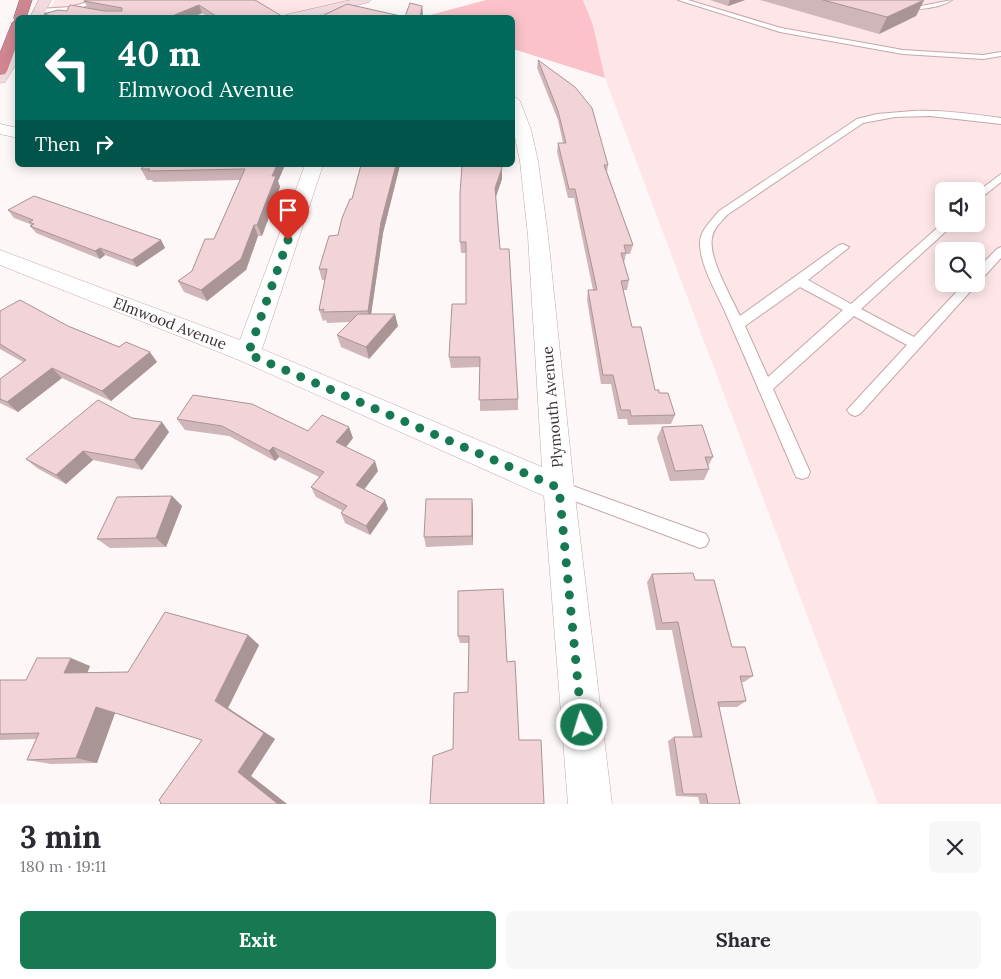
<!DOCTYPE html>
<html lang="en">
<head>
<meta charset="utf-8">
<style>
  body { margin:0; font-family:Lora,serif; background:#f7f7f7; color:#2b2b33; height:100vh; display:flex; flex-direction:column; font-size:19px; white-space:nowrap }
  * { box-sizing:border-box; margin:0 }
  p { font-size:16px; color:#7c7c81 }
  .icon { flex:none; width:28px; height:28px; fill:none; stroke:currentColor; stroke-width:2; stroke-linecap:round; stroke-linejoin:round }
  .map { position:relative; height:804px; overflow:hidden }
  .drawer { display:flex; flex-direction:column; background:#fff; flex:1 }
  .drawer>* { flex:none }
  .hud { position:absolute; left:15px; top:15px; width:500px; height:152px; border-radius:8px; box-shadow:0 2px 12px #0003; background:#00695c; color:#fff; overflow:hidden }
  .tools { position:absolute; left:935px; top:182px; display:grid; gap:10px }
  .tools a { display:grid; place-items:center; width:50px; height:50px; border-radius:8px; background:#fff; box-shadow:0 2px 12px #0003; font-size:25px }
  .pin { position:absolute; display:grid; place-items:center; width:42px; height:42px; color:#fff; margin:-51px -21px; border-radius:50% 50% 50% 0; rotate:-45deg; box-shadow:0 0 5px #0007 }
  .pin .icon { rotate:45deg }
  .me { position:absolute; width:55px; margin:-28px; rotate:355deg; stroke-linejoin:round; filter:drop-shadow(0 0 4px #0008) }
  .turn { display:flex; align-items:center; gap:18px; height:105px; padding:0 20px; font-size:22px }
  .turn .icon { width:65px; height:65px; stroke-width:2.5 }
  .turn b { display:block; font-size:35px; line-height:42px }
  .then { display:flex; align-items:center; height:48px; padding:0 20px; background:#0003; gap:10px; font-size:19px }
  .round { display:grid; place-items:center; flex:none; width:52px; height:52px; border-radius:8px; background:#f7f7f7 }
  .overview { display:flex; align-items:center; justify-content:space-between; height:85px; padding:0 20px }
  h1 { font-size:30px; font-weight:800; line-height:38px }
  .cta { display:flex; gap:10px; margin-top:auto; padding:10px 20px }
  .cta a { flex:1; height:58px; border-radius:8px; background:#177951; color:#fff; font-size:20px; font-weight:800; line-height:58px; text-align:center }
  .cta a+a { background:#f7f7f7; color:#2b2b33 }
  .map>svg:first-child { display:block }
  .built { fill:#fde5e8; fill-rule:evenodd }
  .green { fill:#fbc2c9 }
  .lines { fill:none; stroke-linecap:round; stroke-linejoin:round }
  .lane-casing { stroke:#c5a7ab; stroke-width:2 }
  .street-casing { stroke:#c5a7ab; stroke-width:1 }
  .secondary-casing { stroke:#c5a7ab; stroke-width:1 }
  .highway-casing { stroke:#9c686f; stroke-width:1 }
  .lane { fill:#fff; fill-rule:evenodd }
  .street { fill:#fff; fill-rule:evenodd }
  .secondary { fill:#f1dbde; fill-rule:evenodd }
  .highway { fill:#d08691; fill-rule:evenodd }
  .wall { fill:#d0b5b9 }
  .shaded-wall { fill:#a99496 }
  .building { fill:#f2d3d7; stroke:#a99496 }
  .route { stroke:#177951; stroke-width:9; stroke-dasharray:0 16.2 }
  .labels { text-anchor:middle; dominant-baseline:central; stroke-width:4.5; stroke-linejoin:round; paint-order:stroke }
  .street-label { font-size:15px; fill:#3c3031; stroke:#fff }
</style>
</head>
<body>
<div class="map">
<svg width="1001" height="804" viewBox="0 0 1001 804">
  <rect width="100%" height="100%" fill="#fdf7f7"/>
  <g class="built">
    <polygon points="55,0 351,0 276,17 46,18"/>
    <path d="M583,0H1001V804H878L605,78L593,25ZM944,191H976V224H944ZM944,251H976V284H944Z"/>
  </g>
  <polygon class="green" points="486,0 583,0 593,25 605,78 513,49 512,18 419,18"/>
  <g class="lines">
    <g class="lane-casing">
      <g id="lane">
        <polygon points="95,0 105,0 73,10 70,18 64,18 66,11 39,13 36,11 39,9 70,7"/>
        <polygon points="678,0 688,0 781,28 903,50 983,55 1001,52 1001,56 983,59 903,54 780,32"/>
        <path d="M886,0L921,6L952,0C938,10 898,14 886,0Z"/>
        <path d="M913,111C943,110 972,114 1001,118V124L930,116L895,117L863,123L727,215C721,222 713,229 712,238C708,258 732,298 740,316L839,245L843,244L849,247L847,249L808,280L851,304L944,222V224H954L861,309L914,337L964,284H977L860,414L855,416L850,414L847,410L907,345L854,316L773,389L810,472L808,477L802,479L796,477L794,472C771,419 749,366 726,314C717,293 700,266 700,243C700,230 712,220 719,211L857,119L877,114ZM800,287L843,310L768,377L745,326Z"/>
        <polygon points="1001,174 1001,182 976,202 976,193"/>
        <polygon points="1001,247 1001,258 980,281 976,282 976,270 997,249"/>
        <polygon points="559,481 706,534 709,540 706,546 700,548 553,493 551,488 553,483"/>
      </g>
    </g>
    <g class="street-casing">
      <g id="street">
        <polygon points="512,97 517,98 520,101 531,130 538,161 548,236 574,488 612,804 568,804 544,496 239,360 0,265 0,250 240,340 305,165 323,165 262,349 542,467 528,236 520,161 512,124"/>
        <polygon points="0,124 18,128 18,138 0,134"/>
      </g>
    </g>
    <g class="secondary-casing">
      <g id="secondary">
        <polygon points="39,0 51,0 42,18 30,18"/>
        <polygon points="351,0 371,0 369,2 307,18 284,18 286,15"/>
        <polygon points="18,45 18,61 5,82 0,83 0,67 13,46"/>
      </g>
    </g>
    <g class="highway-casing">
      <polygon id="highway" points="20,0 32,0 26,18 18,18 18,42 7,71 5,74 0,75 0,53 12,23 15,20 14,18"/>
    </g>
    <use href="#lane" class="lane"/>
    <use href="#street" class="street"/>
    <use href="#secondary" class="secondary"/>
    <use href="#highway" class="highway"/>
  </g>
  <g class="wall">
    <polygon points="255,0 285,18 209,18 202,13 191,18 46,18 44,14 88,8 84,1"/>
    <polygon points="710,0 745,0 728,6"/>
    <polygon points="760,0 924,0 916,16 879,34"/>
    <polygon points="538,60 608,165 607,172 633,245 630,254 626,254 624,263 629,280 627,290 623,290 632,327 655,390 659,393 675,415 671,424 628,425 627,419 618,419 611,384 601,384 587,300 588,290 593,290 574,198 568,198 557,152 558,143 563,143 558,120 537,68"/>
    <polygon points="285,165 278,181 280,187 262,236 258,236 246,270 207,301 184,292 178,281 192,271 214,239 240,180 153,182 152,180 147,180 141,169"/>
    <polygon points="361,165 400,165 383,233 371,314 398,326 369,359 341,347 337,335 350,322 327,323 326,320 323,321 319,310 325,280 322,280 319,269 338,235 352,199"/>
    <polygon points="502,179 496,197 500,249 518,399 518,410 480,411 480,367 451,368 449,357 466,304 466,253 461,253 460,242"/>
    <polygon points="8,210 161,240 165,248 137,267 105,255 100,259 36,233 30,226 31,225 30,224 14,218"/>
    <polygon points="0,311 68,326 157,362 111,401 62,378 18,412 0,403 0,379 23,362 0,349"/>
    <polygon points="132,418 169,432 142,470 93,460 66,484 37,468 26,459"/>
    <polygon points="177,419 308,431 353,438 346,447 378,471 364,489 385,500 388,509 370,535 345,523 341,513 343,511 316,497 311,487 319,477 279,457 275,461 229,436 185,430"/>
    <polygon points="662,427 713,457 708,466 709,469 704,480 670,481 657,438"/>
    <polygon points="172,496 182,506 166,547 110,548 97,539"/>
    <polygon points="473,509 473,545 426,547 424,537"/>
    <polygon points="652,574 695,580 732,647 753,676 744,682 741,682 746,701 737,707 719,707 740,804 700,804 698,797 676,796 668,741 674,737 693,737 672,630 656,630 647,582"/>
    <polygon points="458,591 507,662 519,740 453,749 468,692 469,643 460,643 458,636"/>
    <polygon points="248,635 259,645 228,708 275,739 251,776 287,804 160,804 202,740 115,713 97,763 51,764 27,760 36,739 0,740 0,680 26,680 90,666 87,673 128,672"/>
  </g>
  <g class="shaded-wall">
    <polygon points="730,0 745,0 728,6"/>
    <polygon points="924,0 916,16 879,34 887,17"/>
    <polygon points="199,5 202,13 191,18 167,18"/>
    <polygon points="422,6 423,14 422,18 420,18"/>
    <polygon points="277,165 285,165 278,181 280,187 262,236 257,225 272,176"/>
    <polygon points="396,165 400,165 383,233 370,322 368,311 381,222"/>
    <polygon points="502,168 502,179 495,199 495,188"/>
    <polygon points="254,225 258,236 246,270 207,301 201,290"/>
    <polygon points="161,240 165,248 137,267 132,260"/>
    <polygon points="100,248 105,255 100,259 95,251"/>
    <polygon points="395,314 398,326 369,359 366,347"/>
    <polygon points="150,352 157,362 111,401 102,391"/>
    <polygon points="52,368 62,378 18,412 7,402"/>
    <polygon points="162,422 169,432 142,470 134,460"/>
    <polygon points="349,427 353,438 341,453 336,442"/>
    <polygon points="273,447 279,457 275,461 269,451"/>
    <polygon points="83,451 93,460 66,484 56,475"/>
    <polygon points="375,461 378,471 360,495 356,485"/>
    <polygon points="172,496 182,506 166,547 156,538"/>
    <polygon points="472,499 473,509 473,545 472,536"/>
    <polygon points="385,500 388,509 370,535 366,526"/>
    <polygon points="248,635 259,645 228,708 275,739 251,776 287,804 278,804 238,772 215,701"/>
    <polygon points="71,658 90,666 84,681 64,673"/>
    <polygon points="96,707 115,713 97,763 76,758"/>
  </g>
  <g class="building">
    <polygon points="87,0 255,0 285,18 219,18 199,5 167,18 59,18 44,14 58,10 67,11 69,6 71,5 104,11 122,11 122,8 84,1"/>
    <polygon points="823,0 924,0 887,17"/>
    <polygon points="410,3 422,6 420,18 318,18 347,4 405,17"/>
    <polygon points="538,60 575,87 592,108 608,165 604,165 633,245 624,245 626,253 621,253 629,280 621,281 632,327 641,327 655,390 659,390 659,393 668,393 675,415 631,416 630,410 621,410 613,375 603,375 588,290 597,290 575,189 569,189 558,143 566,143 558,111"/>
    <polygon points="144,165 277,165 272,176 276,176 257,225 254,225 241,259 201,290 178,281 192,271 205,239 214,239 245,169 148,171 150,169 141,169"/>
    <polygon points="361,165 396,165 381,222 368,311 323,312 324,309 319,310 327,269 319,269 329,236 338,235 342,218 350,199 352,199"/>
    <polygon points="462,165 501,165 502,168 495,188 500,249 509,249 518,399 479,400 480,357 449,357 452,304 466,304 466,242 460,242 460,194"/>
    <polygon points="34,196 161,240 132,260 100,248 95,251 30,226 34,224 29,222 33,220 8,210"/>
    <polygon points="20,300 68,326 119,347 126,342 150,352 102,391 52,368 7,402 0,399 0,379 26,360 0,344 0,311"/>
    <polygon points="358,314 395,314 366,347 337,335"/>
    <polygon points="193,395 252,404 308,431 322,415 349,427 336,442 375,461 356,485 385,500 366,526 341,513 347,506 311,487 324,472 273,447 269,451 222,426 177,419"/>
    <polygon points="98,400 132,418 162,422 134,460 83,451 56,475 26,459"/>
    <polygon points="702,425 713,457 705,457 709,469 675,471 662,427"/>
    <polygon points="172,496 156,538 97,539 117,497"/>
    <polygon points="426,499 472,499 472,536 424,537"/>
    <polygon points="693,573 695,580 714,580 732,647 745,647 753,676 740,676 746,701 718,702 740,804 708,804 706,794 683,794 674,737 702,737 678,622 662,623 652,574"/>
    <polygon points="503,589 507,662 515,661 519,740 541,740 544,804 430,804 433,756 453,749 454,693 468,692 469,636 458,636 458,591"/>
    <polygon points="165,612 248,635 215,701 264,733 238,772 278,804 160,804 161,803 159,800 202,740 96,707 76,758 27,760 39,733 0,734 0,680 26,680 37,658 71,658 64,673 128,672"/>
  </g>
  <g class="lines">
    <polyline class="route" points="288,240 248,354 559,488 582,725"/>
  </g>
  <g class="labels">
    <g class="street-label">
      <text transform="translate(170 323) rotate(21)">Elmwood Avenue</text>
      <text transform="translate(552 407) rotate(-95)">Plymouth Avenue</text>
    </g>
  </g>
</svg>
<div class="tools">
<a><svg class="icon" aria-label="sound" viewBox="0 0 24 24"><path d="M4 9h4l5-4v14l-5-4H4zM17 9q2 3 0 6"/></svg></a>
<a><svg class="icon" aria-label="search" viewBox="0 0 24 24"><circle cx="10" cy="10" r="6"/><path d="M15 15l6 6"/></svg></a>
</div>
<div class="pin" style="left:288px;top:240px;background:#d93025"><svg class="icon" aria-label="arrive" viewBox="0 0 24 24"><path d="M6 21V4h12l-3 4 3 4H6"/></svg></div>
<svg class="me" style="left:582px;top:725px" viewBox="-20 -20 40 40"><circle r="17" fill="#177951" stroke="#fff" stroke-width="3"/><path d="M0-11L8 9 0 5-8 9z" fill="#fff"/></svg>
<div class="hud">
<div class="turn"><svg class="icon" aria-label="left" viewBox="0 0 24 24"><path d="M17 20v-9H6M10 6l-5 5 5 5"/></svg><div><b>40 m</b>Elmwood Avenue</div></div>
<div class="then">Then<svg class="icon" aria-label="right" viewBox="0 0 24 24"><path d="M7 20v-9h11M14 6l5 5-5 5"/></svg></div>
</div>
</div>
<section class="drawer">
<div class="overview"><div><h1>3 min</h1><p>180 m · 19:11</p></div><a class="round"><svg class="icon" aria-label="close" viewBox="0 0 24 24"><path d="M6 6l12 12M18 6L6 18"/></svg></a></div>
<div class="cta"><a>Exit</a><a>Share</a></div>
</section>
</body>
</html>
